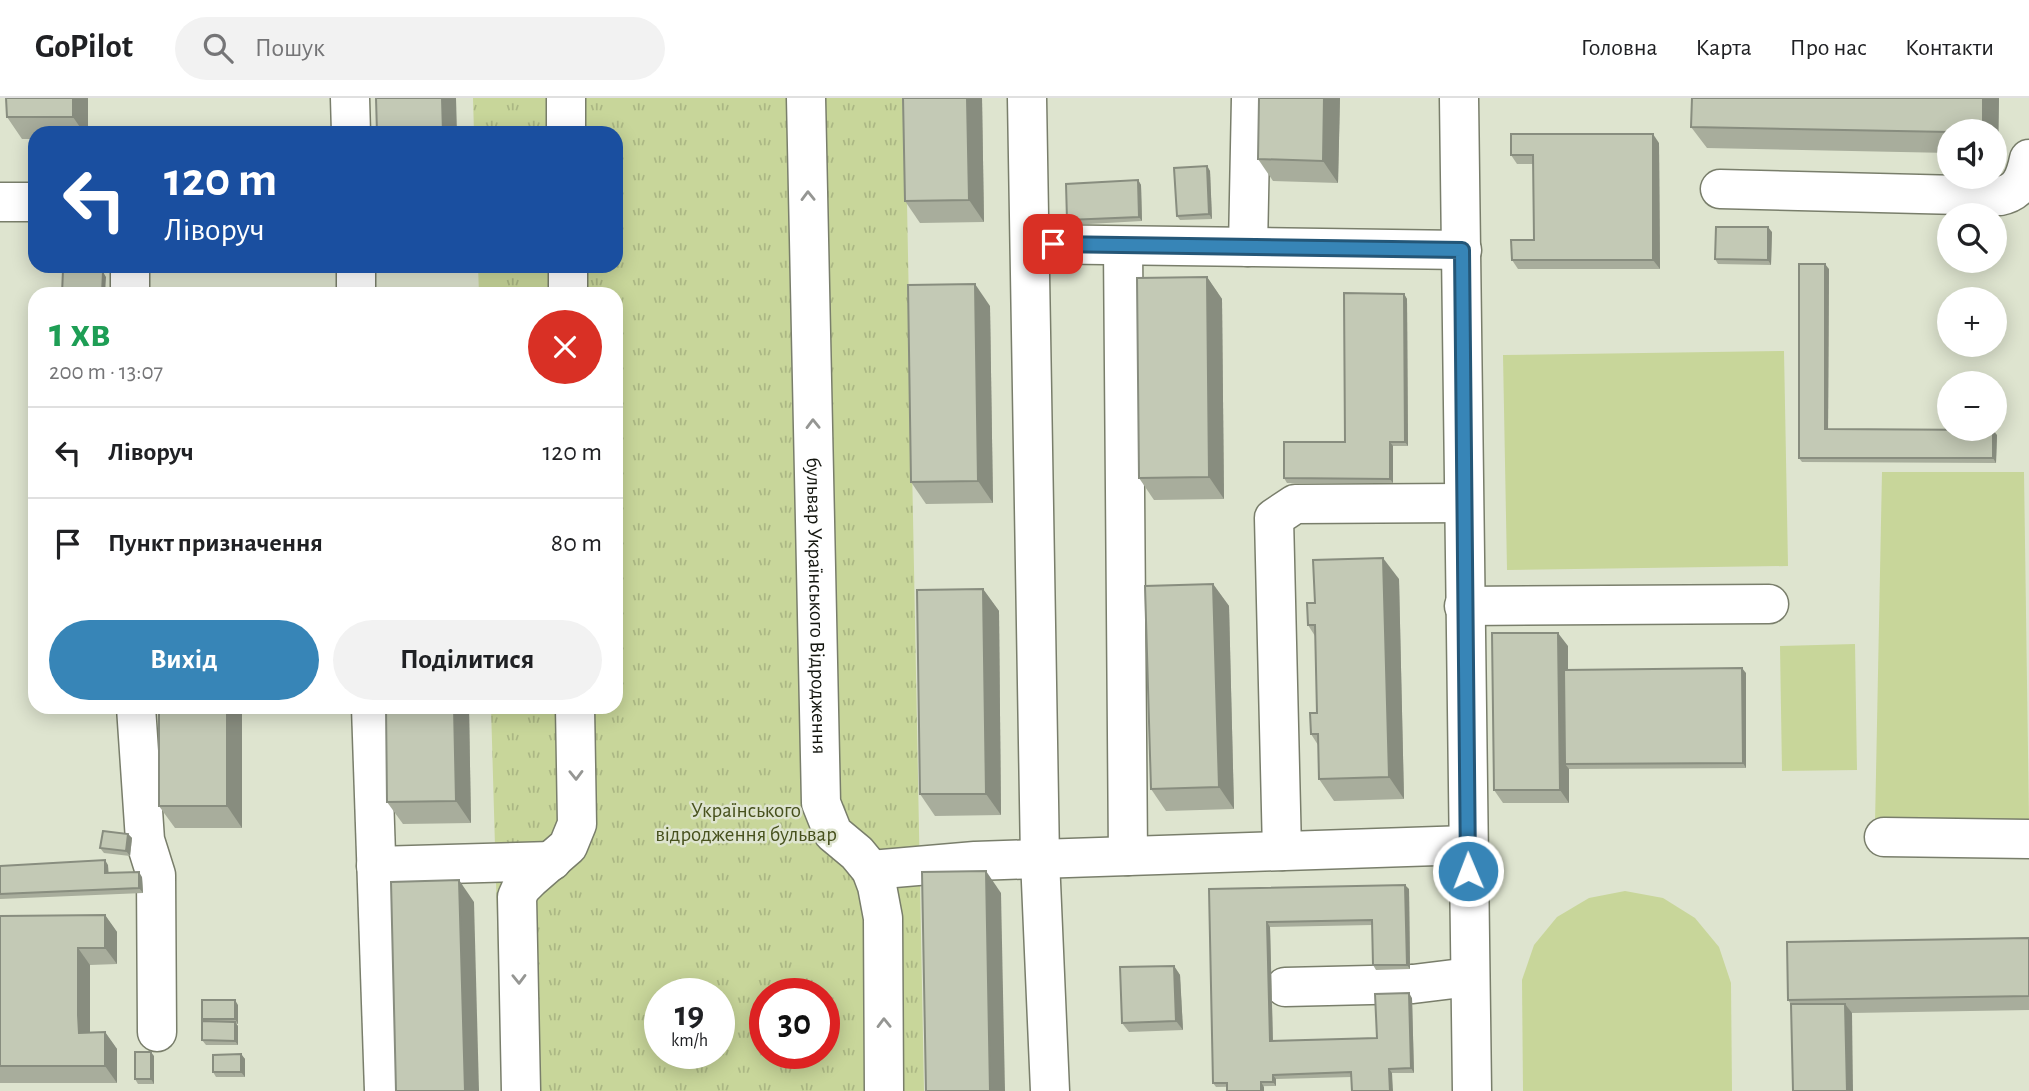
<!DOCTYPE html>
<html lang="uk">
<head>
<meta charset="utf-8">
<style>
  body { margin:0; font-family:"Alegreya Sans",sans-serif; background:#f2f2f2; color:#202124; height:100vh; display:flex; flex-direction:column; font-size:26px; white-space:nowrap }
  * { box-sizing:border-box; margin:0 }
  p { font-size:23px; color:#757577 }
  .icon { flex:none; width:38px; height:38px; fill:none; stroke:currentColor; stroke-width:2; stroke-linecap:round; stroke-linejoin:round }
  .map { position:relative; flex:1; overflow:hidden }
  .drawer { position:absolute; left:28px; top:189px; width:595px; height:427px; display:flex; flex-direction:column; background:#fff; border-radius:21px; box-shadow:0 4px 18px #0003 }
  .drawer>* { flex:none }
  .guide { position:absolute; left:28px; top:28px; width:595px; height:147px; border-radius:21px; box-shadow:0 4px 18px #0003; background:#1a4fa0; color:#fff; overflow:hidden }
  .controls { position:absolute; left:1937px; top:21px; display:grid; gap:14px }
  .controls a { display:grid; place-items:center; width:70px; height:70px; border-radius:50%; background:#fff; box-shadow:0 4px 18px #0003; font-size:35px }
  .speed { position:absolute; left:644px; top:880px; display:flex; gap:14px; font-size:35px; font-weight:700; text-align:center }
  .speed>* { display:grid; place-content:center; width:91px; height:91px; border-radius:50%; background:#fff; box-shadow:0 4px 18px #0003; line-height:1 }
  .speed small { font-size:18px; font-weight:400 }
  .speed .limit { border:10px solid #d22; background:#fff; color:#111 }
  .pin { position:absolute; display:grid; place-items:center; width:60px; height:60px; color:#fff; margin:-30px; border-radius:14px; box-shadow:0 4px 10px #0006 }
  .me { position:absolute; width:77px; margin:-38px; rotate:359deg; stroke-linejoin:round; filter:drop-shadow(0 0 5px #0008) }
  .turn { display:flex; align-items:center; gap:24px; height:147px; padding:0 21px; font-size:32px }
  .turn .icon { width:91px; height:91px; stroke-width:2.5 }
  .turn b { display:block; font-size:49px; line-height:60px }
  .round { display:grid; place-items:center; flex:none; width:74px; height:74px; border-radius:37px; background:#f2f2f2 }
  .headline { display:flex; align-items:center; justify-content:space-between; height:119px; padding:0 21px }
  h1 { font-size:42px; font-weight:600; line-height:52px; color:#1e9e55 }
  .primary-button { display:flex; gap:14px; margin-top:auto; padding:14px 21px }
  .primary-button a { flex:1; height:80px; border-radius:42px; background:#3785b7; color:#fff; font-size:28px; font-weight:600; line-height:80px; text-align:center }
  .primary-button a+a { background:#f2f2f2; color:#202124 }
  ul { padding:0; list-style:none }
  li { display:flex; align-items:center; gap:21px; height:91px; padding:0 21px; border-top:2px solid #e0e0e0 }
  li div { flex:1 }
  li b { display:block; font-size:26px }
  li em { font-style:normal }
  header { display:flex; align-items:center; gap:42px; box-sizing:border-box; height:98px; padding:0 35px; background:#fff; border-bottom:2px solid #e0e0e0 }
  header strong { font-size:33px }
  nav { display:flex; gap:38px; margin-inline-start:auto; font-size:24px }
  .search { width:490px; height:63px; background:#f2f2f2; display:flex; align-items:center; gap:18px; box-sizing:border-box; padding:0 24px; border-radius:38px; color:#757577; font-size:26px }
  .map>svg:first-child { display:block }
  .grass { fill:#c8d69a }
  .park { fill:url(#park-tufts); fill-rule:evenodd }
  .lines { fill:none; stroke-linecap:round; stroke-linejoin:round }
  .minor-casing { stroke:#797e6b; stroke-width:41 }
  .minor { stroke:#fff; stroke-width:38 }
  .wall { fill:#a8ad9c }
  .shaded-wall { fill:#888d7f }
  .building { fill:#c3c9b5; stroke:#888d7f; stroke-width:2 }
  .oneway { stroke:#959693 }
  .route-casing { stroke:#245677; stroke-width:18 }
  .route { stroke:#3785b7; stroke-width:12 }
  .labels { text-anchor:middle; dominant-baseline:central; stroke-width:5; stroke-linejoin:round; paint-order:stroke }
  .street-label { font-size:21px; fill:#14160f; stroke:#dee4cf }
  .park-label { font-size:21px; fill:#47511d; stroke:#dee4cf }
</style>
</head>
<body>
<header>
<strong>GoPilot</strong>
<div class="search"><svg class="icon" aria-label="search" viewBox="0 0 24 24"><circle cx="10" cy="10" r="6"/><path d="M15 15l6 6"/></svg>Пошук</div>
<nav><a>Головна</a><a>Карта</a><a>Про нас</a><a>Контакти</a></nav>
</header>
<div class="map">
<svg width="2029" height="993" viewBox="0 0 2029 993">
  <defs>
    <pattern id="park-tufts" width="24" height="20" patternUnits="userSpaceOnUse" patternTransform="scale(1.75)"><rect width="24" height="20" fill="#c8d69a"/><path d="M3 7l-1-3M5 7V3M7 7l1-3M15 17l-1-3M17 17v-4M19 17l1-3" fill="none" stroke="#abb784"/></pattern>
  </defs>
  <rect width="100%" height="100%" fill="#dee4cf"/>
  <g class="grass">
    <polygon points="1784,253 1788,468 1507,472 1503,257"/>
    <polygon points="1882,374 2024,374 2029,723 1875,726"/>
    <polygon points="1855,546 1857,672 1782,673 1780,548"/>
    <polygon points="1625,793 1663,800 1695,820 1719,849 1731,885 1732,993 1523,993 1522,882 1534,847 1557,819 1589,800"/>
  </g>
  <path class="park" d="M473,0H905L924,993H502L491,609H616V196H479L478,168H616V35H474ZM660,896H719V956H660ZM765,896H824V956H765Z"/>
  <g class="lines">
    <g class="minor-casing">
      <g id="minor">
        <polyline points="350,0 351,35"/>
        <polyline points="566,0 566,35"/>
        <path id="s1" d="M806,0L821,705L833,735L857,755L871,772L877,788L883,820L884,993"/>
        <polyline points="1027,0 1040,761 1050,993"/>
        <polyline points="1459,0 1472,993"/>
        <path d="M1720,91L2000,98C2020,94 2025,80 2029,61"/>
        <polyline points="0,104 35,104"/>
        <polyline points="1030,146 1462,152"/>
        <polyline points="1123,148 1128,758"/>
        <polyline points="1248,149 1251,0"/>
        <polyline points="356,168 356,196"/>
        <polyline points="568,168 568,196"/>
        <polyline points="130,196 130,168"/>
        <polyline points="1464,508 1769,506"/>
        <polyline points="136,609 145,742 156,777 157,934"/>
        <polyline points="371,609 384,993"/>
        <polyline points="1884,739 2029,741"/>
        <polyline points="1282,753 1274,420 1295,406 1463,405"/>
        <polyline points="376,768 552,763"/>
        <polyline points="871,772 975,763 1468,747"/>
        <polyline points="1285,889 1413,886 1470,879"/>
        <polyline points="521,993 517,799 521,790 530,781 568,748 577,726 575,609"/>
      </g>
    </g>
    <use href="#minor" class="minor"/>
  </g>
  <g class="wall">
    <polygon points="6,0 88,0 88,35 35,35 35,41 22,41 7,19"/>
    <polygon points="903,0 982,0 984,124 920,125 905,103"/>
    <polygon points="1340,0 1338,85 1273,83 1258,61"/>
    <polygon points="1999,0 1998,56 1995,56 1995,33 1950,33 1950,55 1707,50 1691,29"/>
    <polygon points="1659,45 1660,171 1518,171 1512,162 1534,142 1533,66 1517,66 1511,57"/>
    <polygon points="1207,68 1210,73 1212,121 1180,122 1177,118"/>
    <polygon points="1138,82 1141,87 1142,123 1071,127 1067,122"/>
    <polygon points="1772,134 1771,167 1718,166 1715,161"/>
    <polygon points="1829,171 1828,331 1997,337 1996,365 1802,364 1799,360"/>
    <polygon points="1207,179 1222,201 1224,401 1154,402 1139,380"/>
    <polygon points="1404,196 1407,201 1408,348 1393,348 1393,385 1287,385 1284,380 1345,344"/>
    <polygon points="990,208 993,405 926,406 911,384"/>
    <polygon points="1399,481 1404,701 1334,703 1319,681 1318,647 1311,636 1317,615 1315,538 1308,527 1315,505"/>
    <polygon points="1213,486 1229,508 1234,711 1166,713 1151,691"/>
    <polygon points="983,491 999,513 1001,717 935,718 920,696"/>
    <polygon points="1568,548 1568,572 1746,575 1746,670 1569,671 1569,705 1503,705 1494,692"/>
    <polygon points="159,609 242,609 242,730 175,730 159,708"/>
    <polygon points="386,609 469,609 471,725 403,726 387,704"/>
    <polygon points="128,736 132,740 130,758 104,755 100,750"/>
    <polygon points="108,767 108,775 142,779 143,795 0,801 0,768"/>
    <polygon points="1209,791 1409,791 1410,871 1376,872 1373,867 1372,827 1270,829 1273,943 1377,940 1412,900 1414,975 1392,975 1352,979 1276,981 1276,988 1216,989 1213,985"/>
    <polygon points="105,817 117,834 117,866 90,867 90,934 105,934 117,951 117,985 0,985 0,818"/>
    <polygon points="2029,840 2029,912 1852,915 1791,906 1788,902"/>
    <polygon points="1174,868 1180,877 1183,932 1129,934 1122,925"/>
    <polygon points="238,907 238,926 236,926 238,928 238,947 206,947 202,942 204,923 202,921"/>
    <polygon points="241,956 245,961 245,979 216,979 213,974"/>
    <polygon points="154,958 154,986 138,986 135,981"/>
  </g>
  <g class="shaded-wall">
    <polygon points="73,0 88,0 88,35 84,35 73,19"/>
    <polygon points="442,0 456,0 457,35 443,35"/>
    <polygon points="967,0 982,0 984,124 969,102"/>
    <polygon points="1324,0 1340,0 1338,85 1323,63"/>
    <polygon points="1983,0 1999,0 1998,56 1995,52 1995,33 1983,33"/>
    <polygon points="1653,36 1659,45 1660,171 1653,162"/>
    <polygon points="1207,68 1210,73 1212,121 1209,116"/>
    <polygon points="1138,82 1141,87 1142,123 1139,119"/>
    <polygon points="1768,129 1772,134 1771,167 1768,162"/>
    <polygon points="1825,166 1829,171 1828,336 1825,331"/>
    <polygon points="103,174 106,179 105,196 102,196"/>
    <polygon points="1207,179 1222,201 1224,401 1209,379"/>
    <polygon points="975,186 990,208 993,405 978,383"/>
    <polygon points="1404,196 1407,201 1408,348 1405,344"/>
    <polygon points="1993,332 1997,337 1996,365 1993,360"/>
    <polygon points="1390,344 1393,348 1393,385 1390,381"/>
    <polygon points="1383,460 1399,481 1404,701 1389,679"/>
    <polygon points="1213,486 1229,508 1234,711 1219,689"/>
    <polygon points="983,491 999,513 1001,717 986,696"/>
    <polygon points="1558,535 1568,548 1568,666 1565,666 1569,671 1569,705 1560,692"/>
    <polygon points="1742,570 1746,575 1746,670 1743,665"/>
    <polygon points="227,609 242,609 242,730 227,708"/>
    <polygon points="454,609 469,609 471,725 456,703"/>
    <polygon points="128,736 132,740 130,758 126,753"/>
    <polygon points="105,762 108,767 109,780 105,775"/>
    <polygon points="986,773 1001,795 1005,993 990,993"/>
    <polygon points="139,774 142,779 143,795 139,790"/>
    <polygon points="459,782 474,804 479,993 465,993"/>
    <polygon points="1405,787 1409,791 1410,871 1407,867"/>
    <polygon points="105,817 117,834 117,866 105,850"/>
    <polygon points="1267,824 1270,829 1273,948 1270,943"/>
    <polygon points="78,850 90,867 90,951 79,935"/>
    <polygon points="1174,868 1180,877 1183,932 1176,923"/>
    <polygon points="1409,895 1412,900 1414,975 1411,970"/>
    <polygon points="235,902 238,907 238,926 235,921"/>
    <polygon points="1845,906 1852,915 1853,993 1847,993"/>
    <polygon points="235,924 238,928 238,947 235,943"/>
    <polygon points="105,934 117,951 117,985 105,968"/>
    <polygon points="151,954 154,958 154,986 151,981"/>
    <polygon points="241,956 245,961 245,979 241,974"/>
    <polygon points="1389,971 1392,975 1393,993 1390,993"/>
    <polygon points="1273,977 1276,981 1276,988 1273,984"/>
    <polygon points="1261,984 1264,989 1264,993 1261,993"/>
  </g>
  <g class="building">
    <polygon points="6,0 73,0 73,19 7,19"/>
    <polygon points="376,0 442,0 443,35 377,35"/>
    <polygon points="903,0 967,0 969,102 905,103"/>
    <polygon points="1259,0 1324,0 1323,63 1258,61"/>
    <polygon points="1692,0 1983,0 1983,33 1950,34 1691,29"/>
    <polygon points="1511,36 1653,36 1653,162 1512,162 1511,142 1534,142 1533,57 1511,57"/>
    <polygon points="1207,68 1209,116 1177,118 1174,70"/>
    <polygon points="1138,82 1139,119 1067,122 1066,86"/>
    <polygon points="1716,129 1768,129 1768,162 1715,161"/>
    <polygon points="1799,166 1825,166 1825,331 1993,332 1993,360 1799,360"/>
    <polygon points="63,172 103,174 102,196 62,196"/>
    <polygon points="1207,179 1209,379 1139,380 1137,180"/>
    <polygon points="975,186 978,383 911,384 908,187"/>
    <polygon points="447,193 447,196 379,196 379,194"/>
    <polygon points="1344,195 1404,196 1405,344 1390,344 1390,381 1284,380 1284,344 1345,344"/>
    <polygon points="1383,460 1389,679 1319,681 1318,636 1311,636 1310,615 1317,615 1315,527 1308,527 1307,505 1315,505 1313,462"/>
    <polygon points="1213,486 1219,689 1151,691 1145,488"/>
    <polygon points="983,491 986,696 920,696 917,492"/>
    <polygon points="1492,535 1558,535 1560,692 1494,692"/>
    <polygon points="1742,570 1743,665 1565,666 1564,572"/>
    <rect x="159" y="609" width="68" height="99"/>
    <polygon points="386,609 454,609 456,703 387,704"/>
    <polygon points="103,733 128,736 126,753 100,750"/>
    <polygon points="105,762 105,775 139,774 139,790 0,796 0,768"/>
    <polygon points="986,773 990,993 926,993 922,774"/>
    <polygon points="459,782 465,993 396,993 391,784"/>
    <polygon points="1405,787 1407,867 1373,867 1372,822 1267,824 1270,943 1377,940 1375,896 1409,895 1411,970 1389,971 1390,993 1352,993 1351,974 1273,977 1273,984 1261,984 1261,993 1227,993 1227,985 1213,985 1209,791"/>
    <polygon points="105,817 105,850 78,850 78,917 79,935 105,934 105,968 0,968 0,818"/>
    <polygon points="2029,840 2029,898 1788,902 1787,844"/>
    <polygon points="1174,868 1176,923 1122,925 1120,869"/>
    <rect x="202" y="902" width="33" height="19"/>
    <polygon points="1791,906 1845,906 1847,993 1793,993"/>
    <polygon points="202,923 235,924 235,943 202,942"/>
    <rect x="135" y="954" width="16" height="27"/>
    <polygon points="241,956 241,974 213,974 213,957"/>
  </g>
  <defs><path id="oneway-chevron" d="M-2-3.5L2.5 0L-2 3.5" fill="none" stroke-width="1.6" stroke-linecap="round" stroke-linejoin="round" transform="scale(1.75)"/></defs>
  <g class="oneway">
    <use href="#oneway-chevron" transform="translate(808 98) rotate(-91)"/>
    <use href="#oneway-chevron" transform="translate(813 326) rotate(-91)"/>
    <use href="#oneway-chevron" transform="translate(576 677) rotate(89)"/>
    <use href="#oneway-chevron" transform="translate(519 881) rotate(89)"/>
    <use href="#oneway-chevron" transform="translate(884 925) rotate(-91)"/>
  </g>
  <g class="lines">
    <g class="route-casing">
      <polyline id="route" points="1053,146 1462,152 1468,773"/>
    </g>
    <use href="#route" class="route"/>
  </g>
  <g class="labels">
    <g class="street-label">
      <text stroke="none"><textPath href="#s1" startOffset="508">бульвар Українського Відродження</textPath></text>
    </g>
    <g class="park-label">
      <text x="746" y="712">Українського<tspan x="746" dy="24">відродження бульвар</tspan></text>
    </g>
  </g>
</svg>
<div class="controls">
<a><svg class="icon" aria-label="sound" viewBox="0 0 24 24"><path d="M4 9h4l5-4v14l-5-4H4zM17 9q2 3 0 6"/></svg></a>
<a><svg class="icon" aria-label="search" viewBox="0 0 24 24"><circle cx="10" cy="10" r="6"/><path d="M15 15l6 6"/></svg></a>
<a>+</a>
<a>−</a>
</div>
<div class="speed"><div>19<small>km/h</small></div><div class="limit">30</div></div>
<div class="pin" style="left:1053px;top:146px;background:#d93025"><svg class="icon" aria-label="arrive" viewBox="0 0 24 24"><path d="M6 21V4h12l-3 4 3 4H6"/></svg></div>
<svg class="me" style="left:1468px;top:773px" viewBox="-20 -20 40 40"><circle r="17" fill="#3785b7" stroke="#fff" stroke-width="3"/><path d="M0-11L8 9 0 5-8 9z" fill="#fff"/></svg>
<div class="guide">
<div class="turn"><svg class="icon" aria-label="left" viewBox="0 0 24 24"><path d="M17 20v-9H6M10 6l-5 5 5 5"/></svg><div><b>120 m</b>Ліворуч</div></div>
</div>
<section class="drawer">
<div class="headline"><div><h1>1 хв</h1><p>200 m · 13:07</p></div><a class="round" style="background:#d93025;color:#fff"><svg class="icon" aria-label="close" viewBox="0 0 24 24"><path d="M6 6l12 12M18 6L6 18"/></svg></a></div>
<ul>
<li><svg class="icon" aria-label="left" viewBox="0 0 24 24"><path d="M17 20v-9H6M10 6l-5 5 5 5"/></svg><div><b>Ліворуч</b></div><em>120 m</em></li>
<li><svg class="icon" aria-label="arrive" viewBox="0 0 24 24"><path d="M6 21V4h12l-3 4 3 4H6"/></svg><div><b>Пункт призначення</b></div><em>80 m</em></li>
</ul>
<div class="primary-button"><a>Вихід</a><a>Поділитися</a></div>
</section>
</div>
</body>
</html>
